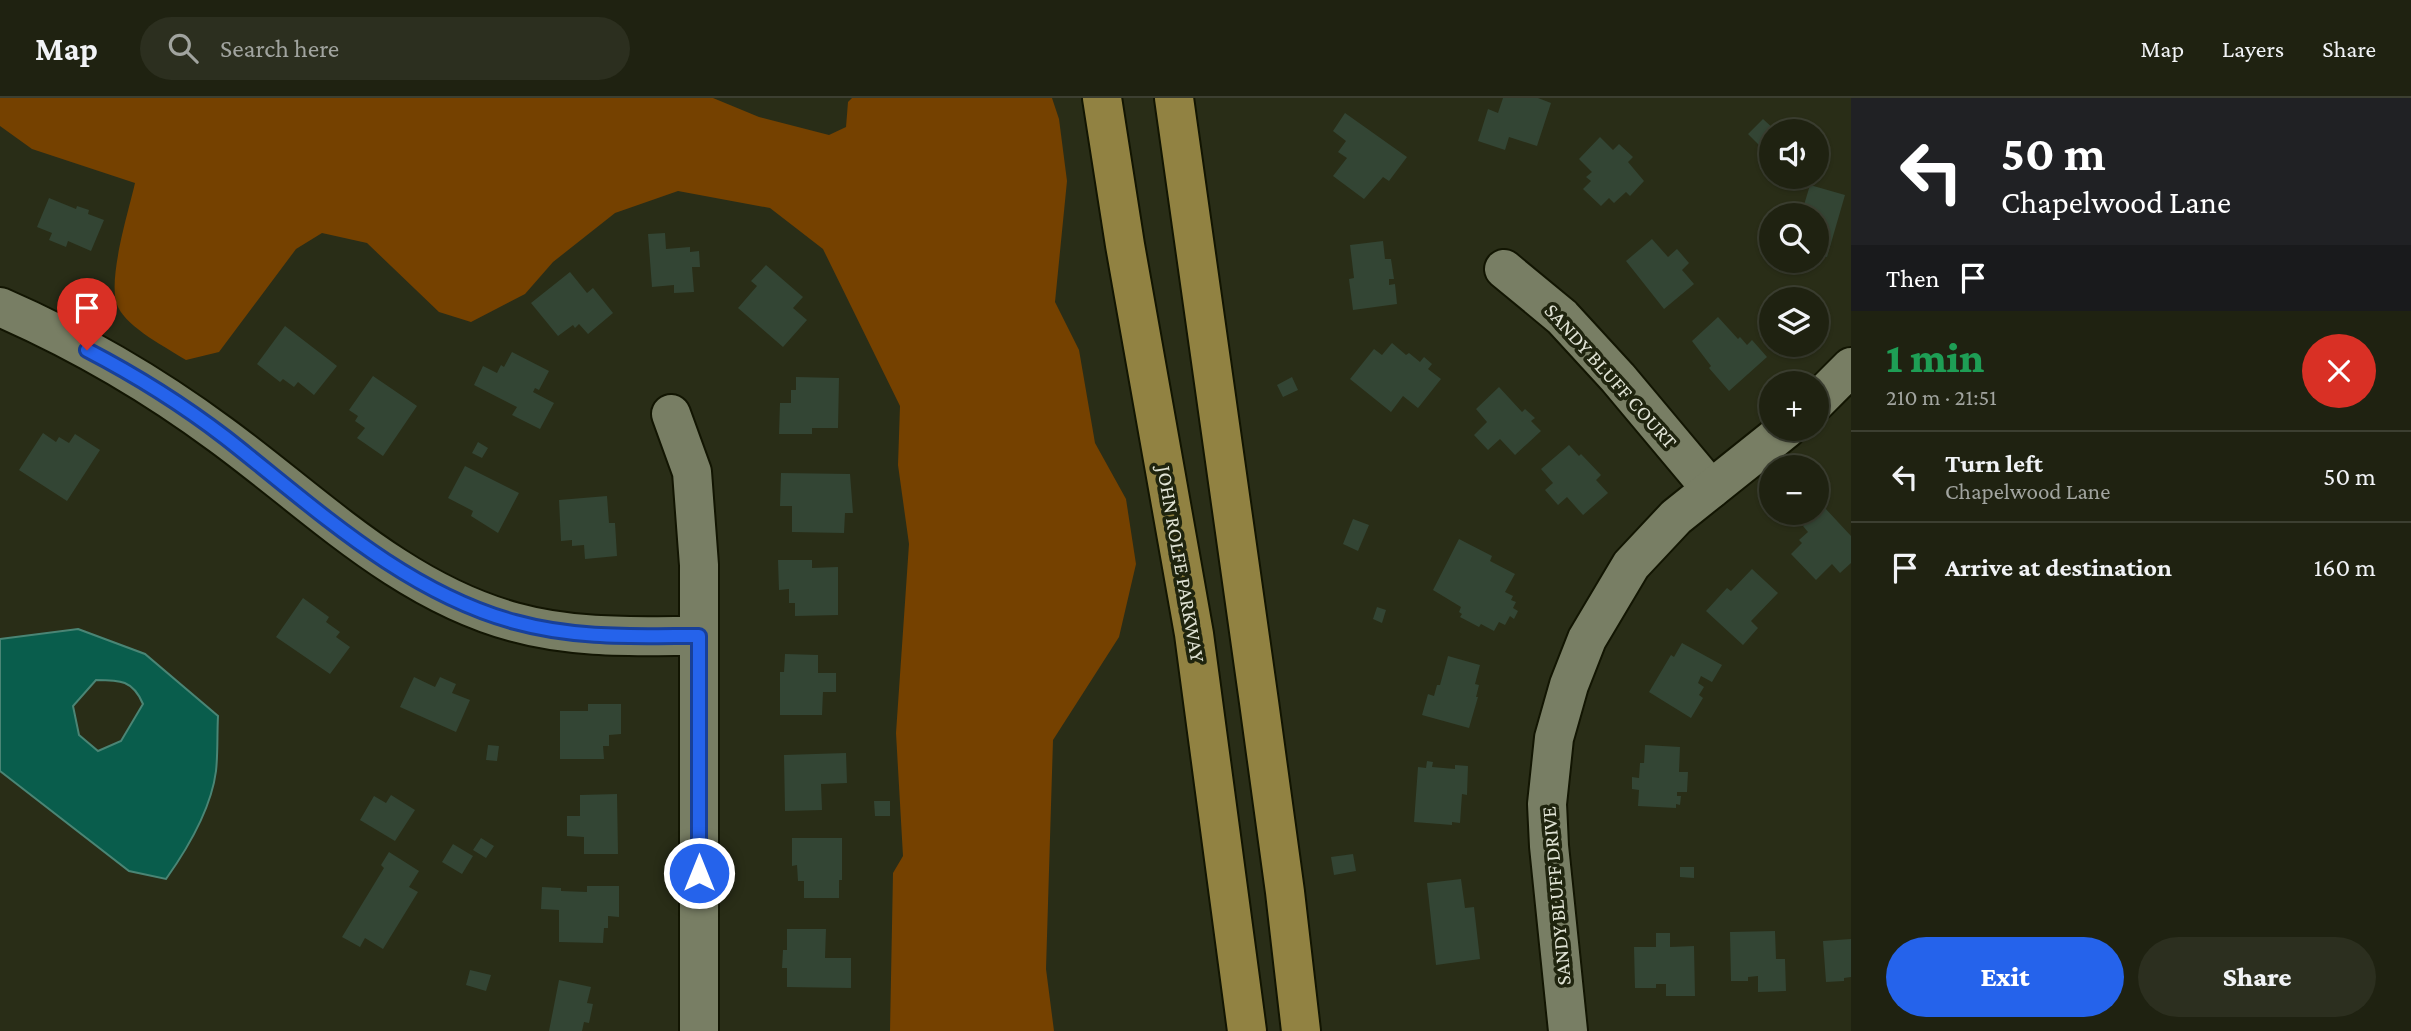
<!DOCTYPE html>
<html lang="en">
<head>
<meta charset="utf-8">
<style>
  body { margin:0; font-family:"Crimson Pro",serif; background:#2c2f1f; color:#f1f3f6; height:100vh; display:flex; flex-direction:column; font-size:26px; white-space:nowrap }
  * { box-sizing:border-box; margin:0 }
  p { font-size:23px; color:#a1a49f }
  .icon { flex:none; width:38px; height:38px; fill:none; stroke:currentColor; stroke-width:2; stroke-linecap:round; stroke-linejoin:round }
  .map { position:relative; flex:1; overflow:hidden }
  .panel { display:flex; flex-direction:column; background:#1f2211; width:560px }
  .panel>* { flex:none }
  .banner { background:#202124; color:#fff; overflow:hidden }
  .tools { position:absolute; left:1759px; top:21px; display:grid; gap:14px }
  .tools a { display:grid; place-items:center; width:70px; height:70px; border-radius:50%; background:#1f2211; box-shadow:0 2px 5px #0004,0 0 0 2px #3c3f31; font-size:35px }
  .pin { position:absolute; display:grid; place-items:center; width:60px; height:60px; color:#fff; margin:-72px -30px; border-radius:50% 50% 50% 0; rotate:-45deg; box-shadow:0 0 7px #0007 }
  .pin .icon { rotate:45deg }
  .me { position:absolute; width:77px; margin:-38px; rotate:0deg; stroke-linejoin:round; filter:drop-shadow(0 0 5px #0008) }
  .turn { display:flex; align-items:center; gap:24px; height:147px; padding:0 35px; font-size:32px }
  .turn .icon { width:91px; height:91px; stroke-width:2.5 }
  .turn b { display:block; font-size:49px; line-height:60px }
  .then { display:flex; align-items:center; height:66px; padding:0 35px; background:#0003; gap:14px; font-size:26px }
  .round { display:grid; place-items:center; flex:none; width:74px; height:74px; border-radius:37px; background:#2c2f1f }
  .overview { display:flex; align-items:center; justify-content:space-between; height:119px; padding:0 35px }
  h1 { font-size:42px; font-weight:800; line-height:52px; color:#1e9e55 }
  .action { display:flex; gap:14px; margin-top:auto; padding:14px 35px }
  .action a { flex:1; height:80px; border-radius:42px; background:#2563eb; color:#fff; font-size:28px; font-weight:800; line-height:80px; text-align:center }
  .action a+a { background:#2c2f1f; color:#f1f3f6 }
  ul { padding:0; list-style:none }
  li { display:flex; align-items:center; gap:21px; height:91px; padding:0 35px; border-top:2px solid #3c3f31 }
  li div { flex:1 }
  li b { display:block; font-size:26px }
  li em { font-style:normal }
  header { display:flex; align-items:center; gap:42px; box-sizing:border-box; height:98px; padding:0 35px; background:#1f2211; border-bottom:2px solid #3c3f31 }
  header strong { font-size:33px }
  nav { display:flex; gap:38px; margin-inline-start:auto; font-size:24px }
  .search { width:490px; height:63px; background:#2c2f1f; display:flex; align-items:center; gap:18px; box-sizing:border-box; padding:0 24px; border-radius:38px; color:#a1a49f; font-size:26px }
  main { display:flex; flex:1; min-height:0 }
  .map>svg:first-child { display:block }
  .forest { fill:#754100 }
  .water { fill:#095d4c; stroke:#4a8575; stroke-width:2; fill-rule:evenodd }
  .building { fill:#334534 }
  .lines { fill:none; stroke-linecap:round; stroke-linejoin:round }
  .minor-casing { stroke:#121502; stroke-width:42 }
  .major-casing { stroke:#121502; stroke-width:42 }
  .minor { stroke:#787e64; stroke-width:38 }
  .major { stroke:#918242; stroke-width:38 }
  .route-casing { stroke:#184099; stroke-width:18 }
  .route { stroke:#2563eb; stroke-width:12 }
  .labels { text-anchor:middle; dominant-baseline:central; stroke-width:7; stroke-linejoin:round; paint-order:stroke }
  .street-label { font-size:21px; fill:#e0e3d5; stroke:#1f240e }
</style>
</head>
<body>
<header>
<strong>Map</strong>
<div class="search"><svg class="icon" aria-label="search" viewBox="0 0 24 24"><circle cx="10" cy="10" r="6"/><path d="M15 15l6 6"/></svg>Search here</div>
<nav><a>Map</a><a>Layers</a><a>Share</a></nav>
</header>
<main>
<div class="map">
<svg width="1851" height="933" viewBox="0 0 1851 933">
  <rect width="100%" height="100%" fill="#292d17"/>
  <path class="forest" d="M0,0H713L759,19L829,37L846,29L848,4L852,0H1052L1059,21L1067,83L1055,204L1079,252L1095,345L1126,401L1136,466L1119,539L1053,642L1046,871L1054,933H890L893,775L903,758L896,635L909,446L898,367L900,308L823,151L770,110L678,93L615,115L553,164L525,196L471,224L439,214L367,145L322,135L296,151L219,254L186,262C167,250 128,230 118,209C106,185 129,112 135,85L32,51L0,28Z"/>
  <path class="water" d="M78,531L145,556L218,618C217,636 218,655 216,673C211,712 188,750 166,781L129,773L0,673V541ZM96,582C120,582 133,582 143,606L121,643L98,653L79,637L73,608Z"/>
  <g class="building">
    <polygon points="1503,0 1538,0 1551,5 1537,48 1509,39 1505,52 1478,43 1488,11 1498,15"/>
    <polygon points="1345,15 1407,59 1389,83 1383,79 1364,101 1333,78 1347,60 1338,54 1346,43 1333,33"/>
    <polygon points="1763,21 1776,33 1771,33 1771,38 1760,48 1748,36"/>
    <polygon points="1600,39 1613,52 1619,46 1633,59 1628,64 1644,83 1630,98 1626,94 1614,105 1609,100 1601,108 1583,91 1591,83 1586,79 1592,74 1579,61"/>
    <polygon points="1810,87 1845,97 1827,159 1816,156 1816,117 1801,117"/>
    <polygon points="49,100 76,111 77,108 89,112 88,116 104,122 91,153 68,143 66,149 49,142 52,135 37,129"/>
    <polygon points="665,135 666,151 690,149 690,154 699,153 700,169 692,169 694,194 674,195 674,187 652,189 648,136"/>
    <polygon points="1652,141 1668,159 1677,151 1689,165 1682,172 1694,186 1664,211 1626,163"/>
    <polygon points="1383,143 1385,161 1391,161 1394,181 1389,181 1389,187 1395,186 1397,206 1353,212 1349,181 1354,180 1350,147"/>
    <polygon points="766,167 803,199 793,210 807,222 783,249 738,210 757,188 751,183"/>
    <polygon points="570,174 587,195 593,190 613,215 588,236 579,226 575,230 573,227 558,238 531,205"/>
    <polygon points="1718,219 1738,241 1740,239 1747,247 1752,242 1767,259 1729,293 1709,270 1711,268 1692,243"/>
    <polygon points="285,228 337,268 314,297 298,284 294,289 283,281 280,284 257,266"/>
    <polygon points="1392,245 1406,257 1409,255 1420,264 1424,259 1432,266 1428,271 1441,281 1418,310 1403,298 1391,314 1350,281 1374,251 1382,257"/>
    <polygon points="512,254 549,273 539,292 535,290 533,294 554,305 540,331 512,317 517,309 474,287 483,268 497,275 501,267 504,269"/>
    <polygon points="373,278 417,308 383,358 357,340 365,330 355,323 358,318 349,312"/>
    <polygon points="796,279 839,280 838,330 812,330 812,336 779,336 780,305 791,305 791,292 796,292"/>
    <polygon points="1292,279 1298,292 1283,299 1277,287"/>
    <polygon points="1499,289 1522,314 1525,311 1535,320 1531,323 1541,333 1515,357 1500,341 1488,352 1474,337 1487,324 1476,311"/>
    <polygon points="43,335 56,344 59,339 69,345 75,336 100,352 67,403 19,372"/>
    <polygon points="478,344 488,350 482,360 472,355"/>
    <polygon points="1569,347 1579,358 1581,356 1601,377 1596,382 1608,395 1583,417 1567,399 1558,407 1545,392 1553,385 1541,371"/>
    <polygon points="465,368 519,395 498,435 471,418 473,413 448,400"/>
    <polygon points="781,375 850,376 853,415 845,415 844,435 792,434 792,408 780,408"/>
    <polygon points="607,398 609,425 615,425 617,458 585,461 584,447 572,448 572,442 561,443 559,402"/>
    <polygon points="1824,409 1851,438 1851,465 1840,475 1832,466 1816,482 1791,456 1802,445 1799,442 1808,434 1803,428"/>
    <polygon points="1353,421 1369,427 1358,453 1343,446"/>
    <polygon points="1459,441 1492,458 1490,463 1515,476 1505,494 1513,498 1511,502 1516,504 1513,510 1518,513 1514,521 1510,518 1505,527 1499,524 1494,533 1481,526 1479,529 1460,519 1462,516 1459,514 1461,509 1433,492"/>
    <polygon points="778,462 812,462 812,470 838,469 838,517 795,518 795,505 789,505 789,491 779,492"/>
    <polygon points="1752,471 1778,495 1751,523 1758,530 1743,547 1706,513 1727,490 1731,493"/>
    <polygon points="303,500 329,519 326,524 340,534 336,539 350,549 330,576 276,539"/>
    <polygon points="1377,509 1386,512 1382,525 1373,521"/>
    <polygon points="1682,545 1722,567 1712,584 1701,578 1698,585 1704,589 1699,597 1703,600 1691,620 1649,594 1671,557 1674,559"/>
    <polygon points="785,556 818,557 818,575 836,575 836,594 823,594 822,617 780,617 780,574 784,574"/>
    <polygon points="1448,558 1480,567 1475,586 1479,587 1476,599 1478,599 1469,630 1422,617 1428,596 1434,598 1437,587 1440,587"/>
    <polygon points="414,579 435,589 440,579 456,586 452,595 470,602 456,634 400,609"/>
    <polygon points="588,606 621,606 621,636 609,637 609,648 603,648 604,661 560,661 560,613 588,613"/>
    <polygon points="488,647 499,648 497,663 486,662"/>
    <polygon points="1645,647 1680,649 1679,674 1688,674 1687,694 1677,694 1677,698 1681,698 1680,707 1676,706 1676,710 1638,708 1639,692 1632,691 1632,679 1639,680 1640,665 1644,665"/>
    <polygon points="846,655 847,685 821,686 822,712 785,713 784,657"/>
    <polygon points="1427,663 1433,664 1432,669 1455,671 1455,667 1468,668 1467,697 1462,696 1460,725 1452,724 1452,727 1414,724 1418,669 1426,670"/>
    <polygon points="617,696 618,756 584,756 584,739 567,738 567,718 580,718 580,697"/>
    <polygon points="391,697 415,712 395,743 360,722 374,698 386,705"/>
    <polygon points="874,703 890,703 890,718 875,718"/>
    <polygon points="481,740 494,748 486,760 473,752"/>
    <polygon points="792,740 842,740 842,782 839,782 839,800 804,800 804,783 798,783 797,767 792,768"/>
    <polygon points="453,746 473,758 462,776 442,764"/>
    <polygon points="389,754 419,773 409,789 418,794 383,851 365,840 360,849 342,839 384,770 381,767"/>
    <polygon points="1353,756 1356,773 1334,777 1331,759"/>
    <polygon points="1680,769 1694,769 1694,780 1680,779"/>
    <polygon points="1461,781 1465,810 1474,809 1480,861 1436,867 1427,785"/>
    <polygon points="587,788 619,788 619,819 608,818 608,830 604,830 603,845 559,844 559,812 541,811 542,789 561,790 561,793 587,794"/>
    <polygon points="787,831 826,831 825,860 851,860 851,890 787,889 787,870 782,870 783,852 787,852"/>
    <polygon points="1775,833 1776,861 1785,861 1786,893 1758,894 1758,878 1748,879 1748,883 1731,883 1730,834"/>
    <polygon points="1656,835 1670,835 1670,849 1694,848 1695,898 1666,898 1666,886 1656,886 1656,890 1635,890 1634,849 1656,849"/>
    <polygon points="1851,841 1851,879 1844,880 1844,883 1826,884 1823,843"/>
    <polygon points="470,872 491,877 486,893 466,887"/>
    <polygon points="559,882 591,889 587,905 593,906 589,925 584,924 582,933 549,933"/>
  </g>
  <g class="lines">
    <g class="minor-casing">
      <g id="minor">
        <polyline points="1504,171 1562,219 1618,280 1711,391"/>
        <path d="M0,209C78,243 152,286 221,337C314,405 400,493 514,524C575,541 637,538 699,538"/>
        <polyline points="1816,304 1851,269"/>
        <polyline points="671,316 692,374 699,467 699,933"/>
        <polyline points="1568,933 1549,748 1547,706 1554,640 1569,587 1587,541 1631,467 1676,419 1786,331"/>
      </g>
    </g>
    <g class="major-casing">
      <g id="major">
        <polyline points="1102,0 1125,147 1194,536 1247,933"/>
        <polyline points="1174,0 1259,604 1285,794 1301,933"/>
      </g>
    </g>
    <use href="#minor" class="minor"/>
    <use href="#major" class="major"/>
  </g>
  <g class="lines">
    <g class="route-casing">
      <path id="route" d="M87,252C135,277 183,307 226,340C314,409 404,494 515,524C576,541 637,538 699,538V775"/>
    </g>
    <use href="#route" class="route"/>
  </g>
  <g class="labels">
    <g class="street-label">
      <text transform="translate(1611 278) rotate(48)">SANDY BLUFF COURT</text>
      <text transform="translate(1181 466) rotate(80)">JOHN ROLFE PARKWAY</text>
      <text transform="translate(1556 798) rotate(-95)">SANDY BLUFF DRIVE</text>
    </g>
  </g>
</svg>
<div class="tools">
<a><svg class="icon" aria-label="sound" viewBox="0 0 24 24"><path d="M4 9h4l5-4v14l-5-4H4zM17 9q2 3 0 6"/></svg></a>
<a><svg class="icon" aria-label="search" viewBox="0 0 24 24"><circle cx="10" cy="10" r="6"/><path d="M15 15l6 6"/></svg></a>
<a><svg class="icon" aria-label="layers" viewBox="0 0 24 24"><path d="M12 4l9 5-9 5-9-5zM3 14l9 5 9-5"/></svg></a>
<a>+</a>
<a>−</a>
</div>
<div class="pin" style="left:87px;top:252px;background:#d93025"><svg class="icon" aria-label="arrive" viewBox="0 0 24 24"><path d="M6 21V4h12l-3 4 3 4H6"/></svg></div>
<svg class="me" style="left:699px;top:775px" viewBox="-20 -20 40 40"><circle r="17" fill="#2563eb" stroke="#fff" stroke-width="3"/><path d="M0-11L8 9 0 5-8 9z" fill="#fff"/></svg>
</div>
<section class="panel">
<div class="banner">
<div class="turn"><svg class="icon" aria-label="left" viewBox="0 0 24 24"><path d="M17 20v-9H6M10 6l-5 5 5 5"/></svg><div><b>50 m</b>Chapelwood Lane</div></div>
<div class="then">Then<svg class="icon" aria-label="arrive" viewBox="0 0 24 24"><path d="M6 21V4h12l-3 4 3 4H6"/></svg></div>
</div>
<div class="overview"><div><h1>1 min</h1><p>210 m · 21:51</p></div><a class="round" style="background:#d93025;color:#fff"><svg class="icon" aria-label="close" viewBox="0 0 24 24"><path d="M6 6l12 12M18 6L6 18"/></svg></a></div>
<ul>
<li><svg class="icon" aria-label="left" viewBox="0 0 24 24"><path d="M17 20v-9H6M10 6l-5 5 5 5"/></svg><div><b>Turn left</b><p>Chapelwood Lane</p></div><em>50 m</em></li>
<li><svg class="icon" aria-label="arrive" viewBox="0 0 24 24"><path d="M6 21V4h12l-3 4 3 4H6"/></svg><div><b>Arrive at destination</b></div><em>160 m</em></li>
</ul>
<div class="action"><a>Exit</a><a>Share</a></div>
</section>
</main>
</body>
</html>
